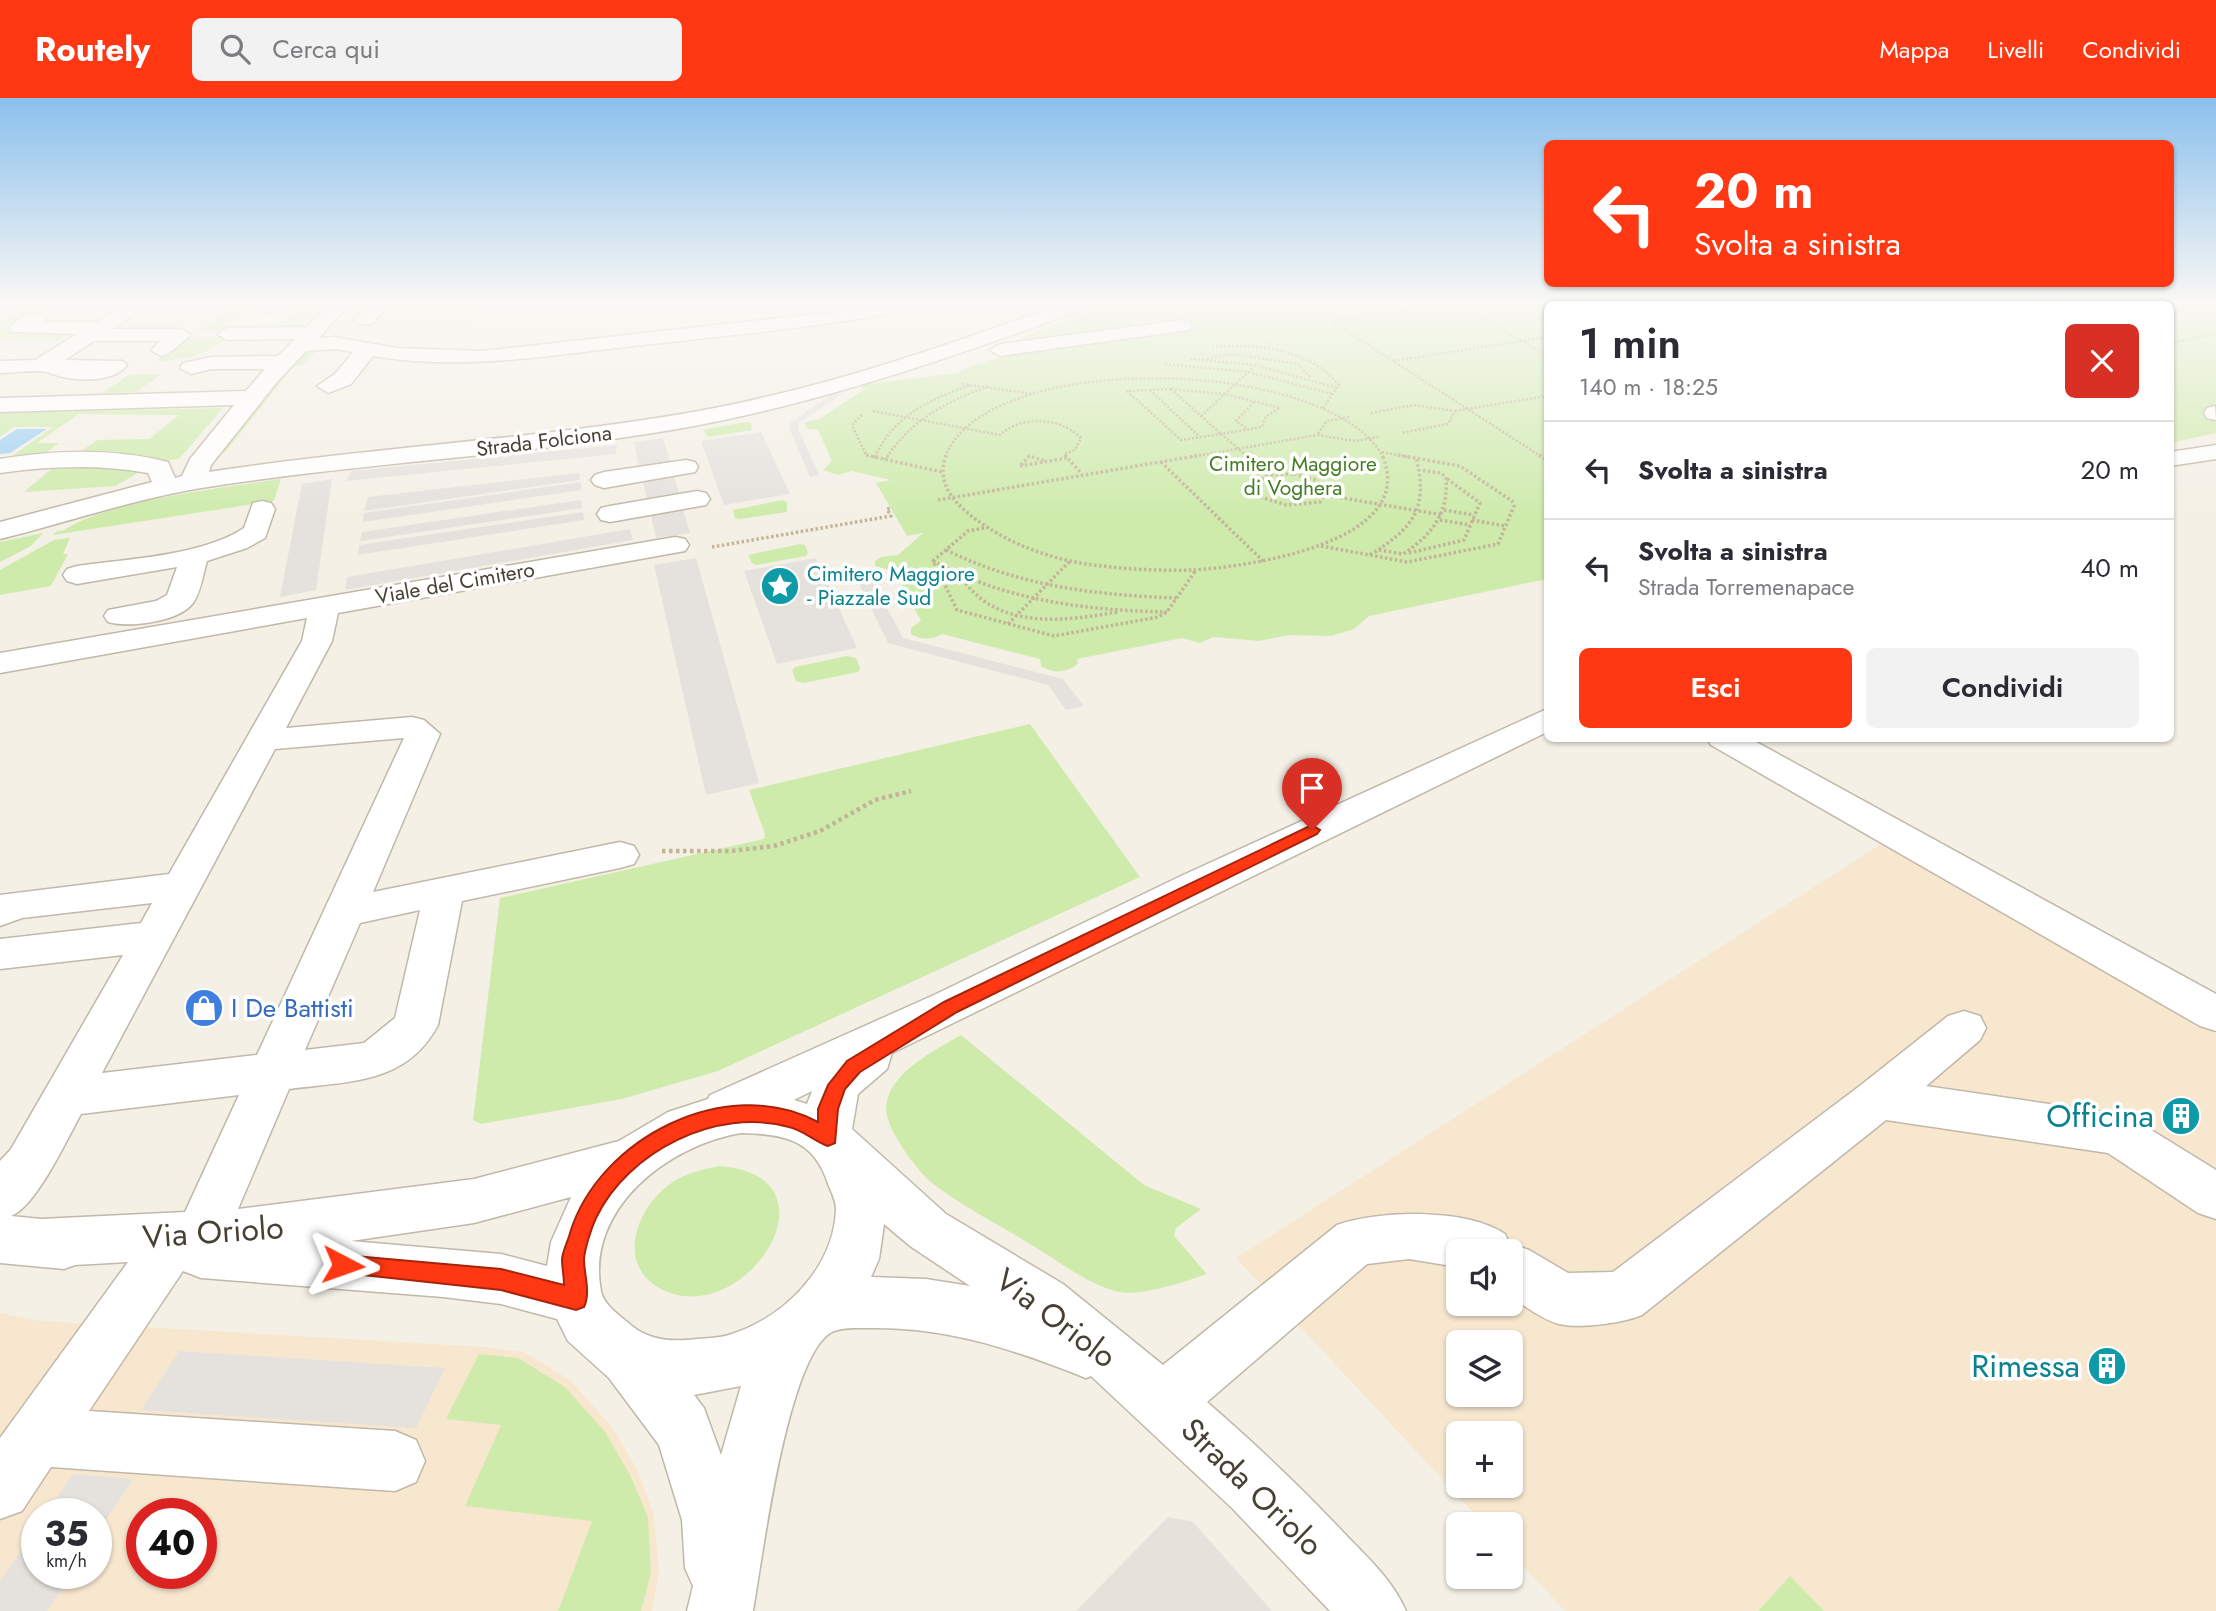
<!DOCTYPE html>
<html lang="it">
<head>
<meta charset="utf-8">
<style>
  body { margin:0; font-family:Jost,sans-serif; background:#f2f2f3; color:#2b2b33; height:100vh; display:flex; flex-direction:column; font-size:26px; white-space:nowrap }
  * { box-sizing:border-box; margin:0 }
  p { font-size:23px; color:#7c7c81 }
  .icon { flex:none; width:38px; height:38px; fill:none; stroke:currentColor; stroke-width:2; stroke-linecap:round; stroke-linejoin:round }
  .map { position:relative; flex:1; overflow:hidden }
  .side { position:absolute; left:1544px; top:203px; width:630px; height:441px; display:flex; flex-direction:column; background:#fff; border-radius:10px; box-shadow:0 2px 5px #0004 }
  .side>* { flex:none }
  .top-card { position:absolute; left:1544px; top:42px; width:630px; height:147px; border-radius:10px; box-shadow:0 2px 5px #0004; background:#ff3712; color:#fff; overflow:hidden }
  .tools { position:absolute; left:1446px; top:1141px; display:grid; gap:14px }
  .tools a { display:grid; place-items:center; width:77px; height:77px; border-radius:10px; background:#fff; box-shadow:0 2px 5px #0004; font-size:35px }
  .speed { position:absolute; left:21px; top:1400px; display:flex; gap:14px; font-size:35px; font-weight:700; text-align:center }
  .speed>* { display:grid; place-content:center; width:91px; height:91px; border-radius:50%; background:#fff; box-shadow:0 2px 5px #0004; line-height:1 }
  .speed small { font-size:18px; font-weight:400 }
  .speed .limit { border:10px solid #d22; background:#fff; color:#111 }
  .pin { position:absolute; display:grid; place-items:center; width:60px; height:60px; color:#fff; margin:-72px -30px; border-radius:50% 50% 50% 0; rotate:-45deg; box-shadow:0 0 7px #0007 }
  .pin .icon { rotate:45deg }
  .me { position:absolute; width:77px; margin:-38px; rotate:94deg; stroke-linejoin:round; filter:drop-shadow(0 0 5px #0008) }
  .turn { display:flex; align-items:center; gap:24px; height:147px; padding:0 35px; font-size:32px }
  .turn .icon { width:91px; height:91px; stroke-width:2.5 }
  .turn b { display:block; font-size:49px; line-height:60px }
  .round { display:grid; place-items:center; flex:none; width:74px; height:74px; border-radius:10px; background:#f2f2f3 }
  .headline { display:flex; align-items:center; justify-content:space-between; height:119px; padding:0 35px }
  h1 { font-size:42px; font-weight:600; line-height:52px }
  .button { display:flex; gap:14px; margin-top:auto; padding:14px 35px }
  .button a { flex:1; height:80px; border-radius:10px; background:#ff3712; color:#fff; font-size:28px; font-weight:600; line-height:80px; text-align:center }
  .button a+a { background:#f2f2f3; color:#2b2b33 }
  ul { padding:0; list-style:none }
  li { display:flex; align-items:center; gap:21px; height:98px; padding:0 35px; border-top:2px solid #e1e1e2 }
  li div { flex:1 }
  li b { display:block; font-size:26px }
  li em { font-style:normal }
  header { display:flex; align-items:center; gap:42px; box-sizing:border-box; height:98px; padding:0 35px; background:#ff3712; color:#fff }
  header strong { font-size:33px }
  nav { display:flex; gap:38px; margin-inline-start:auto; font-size:24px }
  .search { width:490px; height:63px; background:#f2f2f3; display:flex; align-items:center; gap:18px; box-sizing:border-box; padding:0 24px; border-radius:10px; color:#7c7c81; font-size:26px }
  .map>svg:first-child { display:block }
  .commercial { fill:#f7e7cf; fill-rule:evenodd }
  .industrial { fill:#e6e1db }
  .green { fill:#ceebac }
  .parking { fill:#e5e2de }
  .water { fill:#9ed1f5 }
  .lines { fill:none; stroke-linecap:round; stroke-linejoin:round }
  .minor-casing { stroke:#c0b8a8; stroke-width:3 }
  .path-far2 { stroke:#c3b498; stroke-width:2.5; stroke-dasharray:2 2; stroke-linecap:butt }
  .path-far1 { stroke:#c3b498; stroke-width:3.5; stroke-dasharray:2.5 2.5; stroke-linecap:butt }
  .path { stroke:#c3b498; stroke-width:4.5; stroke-dasharray:3.5 3.5; stroke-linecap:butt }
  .minor { fill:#fff; fill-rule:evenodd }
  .route { fill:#ff3712; stroke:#a6240c; stroke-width:2 }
  .labels { text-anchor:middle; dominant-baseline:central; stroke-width:7; stroke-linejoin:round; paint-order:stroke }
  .far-street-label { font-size:21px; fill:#474035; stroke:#fff }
  .far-park-label { font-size:21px; fill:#457d24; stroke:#fff }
  .far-culture-label { font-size:21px; fill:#0d838f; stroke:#fff; text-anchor:start }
  .shop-label { font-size:26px; fill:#366cbe; stroke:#fff; text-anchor:start }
  .near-culture-label { font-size:32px; fill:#0d838f; stroke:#fff; text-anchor:end }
  .near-street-label { font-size:32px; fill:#474035; stroke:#fff }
</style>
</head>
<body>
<header>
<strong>Routely</strong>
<div class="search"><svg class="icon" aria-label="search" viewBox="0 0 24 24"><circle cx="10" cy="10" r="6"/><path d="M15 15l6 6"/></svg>Cerca qui</div>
<nav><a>Mappa</a><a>Livelli</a><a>Condividi</a></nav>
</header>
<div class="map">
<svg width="2216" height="1513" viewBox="0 0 2216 1513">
  <rect width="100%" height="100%" fill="#f4f0e6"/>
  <g class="commercial">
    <polygon points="361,207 478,207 467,227 326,236"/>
    <path d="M1881,746L2216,936V1513H1565L1510,1454V1426H1484L1236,1160ZM1458,1153H1510V1206H1458ZM1458,1244H1510V1297H1458ZM1458,1335H1510V1388H1458Z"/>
    <path d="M0,1215L40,1223L486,1249L524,1254L570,1282L612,1329L638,1373L654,1417L659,1475L652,1513H0ZM37,1416H96V1475H37ZM142,1416H201V1475H142Z"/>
  </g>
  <polygon class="industrial" points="1168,1419 1193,1424 1272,1513 1076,1513"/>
  <g class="green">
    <polygon points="15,207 50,207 5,233 77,232 59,243 0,241 0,224 24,210 11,210"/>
    <path d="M1109,207H1547V481L1369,518L1354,531L1331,538L1290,537L1259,543L1213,539L1200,545L1182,540L1077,561L1078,566C1066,575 1053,576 1041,568L1040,561L942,536C932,542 920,542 911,536V530L921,523L894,473L875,468V463L881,459L898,457L923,435L907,438L876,385L891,382L852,373L838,377L823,372L832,363L818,332L808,331L804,325L821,320L863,292L861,287L958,275C965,268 993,263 1004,258L1194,228L1188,223L1163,226L1153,219L1130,222L1139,230L1028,245L1022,239Z"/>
    <polygon points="2170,207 2216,207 2216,335 2170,345"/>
    <polygon points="307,208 322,208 299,232 199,233 230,210 252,210 228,227 277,226"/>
    <path d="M229,239C204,257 186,263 155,263L188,240Z"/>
    <path d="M319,250L303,267L294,268L225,354L218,355C239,328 287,254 319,250Z"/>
    <polygon points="162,276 136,294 102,295 129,277"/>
    <polygon points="223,310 179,361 162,363 136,358 77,356 97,342 149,341 179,317 79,316 37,345 59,345 43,357 12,358 53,329 14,329 0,339 0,315"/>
    <polygon points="745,324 751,325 752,332 708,339 703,332"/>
    <polygon points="55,368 121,369 140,374 115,388 24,394"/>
    <path d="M281,381L274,403L53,437C58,431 60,435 66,431C108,403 226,389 281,381Z"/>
    <polygon points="782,402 787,404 787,414 740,421 735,420 733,412"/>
    <polygon points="43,435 31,448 0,464 0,444"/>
    <polygon points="70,440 63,456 68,456 51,488 0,497 0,472 54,442"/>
    <polygon points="800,446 805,447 808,455 806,458 756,467 752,465 748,457"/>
    <polygon points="847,558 856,560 860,570 858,574 804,585 796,583 792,572 795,569"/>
    <polygon points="1030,626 1140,779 718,973 622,1001 481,1026 473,1022 500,800 764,741 765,736 749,692"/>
    <path d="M961,937L1144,1087L1201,1111L1176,1130L1174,1138L1207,1176C1184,1184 1143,1198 1119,1194C1088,1187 1057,1162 1030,1146C998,1126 961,1108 931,1084C916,1071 884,1029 886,1008C890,974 935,952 961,937Z"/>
    <path d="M719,1068C847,1077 744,1234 661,1191C612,1165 639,1102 678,1081C691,1074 705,1071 719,1068Z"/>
    <polygon points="479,1256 518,1260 565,1289 605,1334 630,1377 648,1419 651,1475 641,1513 558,1513 592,1423 465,1408 501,1327 446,1321"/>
    <polygon points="1790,1478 1824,1513 1758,1513"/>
  </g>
  <g class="parking">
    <polygon points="835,294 843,295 799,325 798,330 819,377 810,379 789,330 790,325"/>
    <polygon points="761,334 790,396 724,407 701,343"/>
    <polygon points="663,340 670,364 639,368 634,344"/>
    <polygon points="617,347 616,356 346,383 351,373"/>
    <polygon points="579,375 580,382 364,413 368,399"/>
    <polygon points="674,378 680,398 647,403 643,383"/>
    <polygon points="332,381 316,492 280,499 302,386"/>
    <polygon points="581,384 581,392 363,424 364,415"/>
    <polygon points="581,402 582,410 360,443 362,434"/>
    <polygon points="683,411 690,435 656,440 651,417"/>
    <polygon points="583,414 584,422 358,457 359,447"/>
    <polygon points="630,431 633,442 345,492 347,479"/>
    <polygon points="696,460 759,685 706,697 654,467"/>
    <polygon points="816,460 857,550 777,566 744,473"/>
    <polygon points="866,470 903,540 1063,581 1084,608 1066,612 1048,587 888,545 852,472"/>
    <polygon points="179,1253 445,1270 416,1330 141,1312"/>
    <polygon points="73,1376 133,1381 96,1437 96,1416 46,1416"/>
    <polygon points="37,1430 37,1475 72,1475 47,1513 0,1513 0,1483"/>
  </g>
  <polygon class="water" points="17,331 47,331 10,355 0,356 0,342"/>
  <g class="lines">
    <g class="minor-casing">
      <g id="minor">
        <path d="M124,207H147L113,231H181L191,237L168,256L161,258L151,252L160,243H94L65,262L123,263L127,267C113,287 68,283 50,275C42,271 10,275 0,275V263L35,262L77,236L13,234L10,230C17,220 32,213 44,216L47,220L44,224H97Z"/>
        <path d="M289,207C281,216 260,217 252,208Z"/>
        <path d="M329,207H349L319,240L335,239L397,250L482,253L835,214L871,207H912L903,213C814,230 723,238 633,248C547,258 459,273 373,258L351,286L328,295L317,288L335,276L353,254L335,251L306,253L277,284L211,367L209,374C370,349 533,342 693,314C818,292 940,250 1059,207H1087L1085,211C957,257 828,303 694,328C529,358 360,364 195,391C128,403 65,425 0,441V424L152,384L148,375C99,366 49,368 0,375V361C55,352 113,350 168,364L175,380L182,378L190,361L234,307L0,314V300L246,293L265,271H211L191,276L180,270L183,265L211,259L278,258L295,241L227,242L217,236L227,230L307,229Z"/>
        <polygon points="368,207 388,207 372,226 358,226 355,222"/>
        <polygon points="1182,222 1189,224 1192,228 1189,232 1000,258 990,252 1000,246"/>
        <polygon points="2215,308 2216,322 2207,320 2204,315 2207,310"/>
        <polygon points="2216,347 2216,361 2170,368 2170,354"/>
        <polygon points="686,362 695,364 698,369 695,374 604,390 595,387 591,382 595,377 604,374"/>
        <polygon points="697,393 706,395 710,401 706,407 610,424 601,422 597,416 601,410 610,408"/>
        <path d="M262,403L271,405L275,411L265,440L247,450L207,463C203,476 201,494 193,505C179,524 129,530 108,524L104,518L108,512L156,503L167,497L177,469L77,486L67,483L63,477L67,471L77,468C126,461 202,458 244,430L253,405Z"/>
        <path d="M675,439L685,441L689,447L685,453L338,515L332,543L286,630L412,619L424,622L440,636L373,794L620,744L634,748L639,757L634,766L620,770L462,803L438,927C406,987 348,983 289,991L238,1111L474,1081L619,1043L668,1014L708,1001L710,997L934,897L1181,778L1547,611V634L892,955L887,971L858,996L852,1031L946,1116L1063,1186L1163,1267L1337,1127C1378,1112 1467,1110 1505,1136L1509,1145L1529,1152L1568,1175L1613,1174L1861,987L1948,918L1964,913L1980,918L1986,930L1980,942L1926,988L2118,1016L2135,1022L2216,1072V1121L2198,1115L2108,1055L1886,1022L1642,1217C1622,1225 1581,1231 1559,1226C1541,1221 1526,1208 1510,1199V1153H1458V1169L1409,1161L1367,1166L1207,1304C1254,1345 1300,1388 1343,1434C1367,1459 1392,1481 1406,1513H1330L1232,1410L1091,1278L1086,1280C1015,1252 949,1229 871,1230C860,1230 844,1229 834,1233C788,1251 762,1462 753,1513H687L693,1488L685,1470L682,1422L659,1347L609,1280L568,1243L557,1221L501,1206L443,1199L201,1180L183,1173L89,1313L395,1333L416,1342L425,1363L416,1384L395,1393L51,1369L22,1413L0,1421V1340L128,1164L75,1167L64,1171L0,1165V1063L11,1051L123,857L0,871V841L141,825L152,805L22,820L0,828V797L169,776L302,543L307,520L0,575V555ZM404,640L257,957L102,975L275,651ZM420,812L395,920L364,945L305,952L360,825ZM812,993L807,1006L794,1002ZM239,997L185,1114L41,1121L11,1118C36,1109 67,1041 81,1016ZM741,1035C783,1036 814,1041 828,1086C831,1093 836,1103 836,1111C834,1170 784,1220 729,1237C719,1240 708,1240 697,1241C675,1244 650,1243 632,1228C621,1218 604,1208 601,1193C585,1110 669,1047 741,1035ZM571,1099L551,1144L547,1168L501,1156L351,1143L474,1125ZM884,1126L910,1148L970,1188L926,1181L871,1179L879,1161ZM741,1288L721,1357L704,1310L694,1297Z"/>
        <polygon points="1706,640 1749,640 2216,896 2216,933 2200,928 1711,647"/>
      </g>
    </g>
    <g class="path-far2">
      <polyline points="1457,207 1547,257"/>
      <polyline points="1331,223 1542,359"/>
      <polyline points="1332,223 1440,207"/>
      <polyline points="2170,245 2216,236"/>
      <path d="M1212,249C1257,245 1309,251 1339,287L1323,310"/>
      <polyline points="1190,261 1256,267 1337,290"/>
      <polyline points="1207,261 1233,256 1298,266 1311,280"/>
      <polyline points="1394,263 1547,239"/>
      <polyline points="1165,266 1249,274 1332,296"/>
      <polyline points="962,286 1033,296"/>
      <polyline points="1171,291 1224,296 1280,310 1266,318 1262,329 1221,336"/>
      <polyline points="1171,291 1221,336"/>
      <polyline points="1171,291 1127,293 1181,342 1221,336"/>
      <polyline points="1150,292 1200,339"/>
      <path d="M873,313L1000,337C1021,317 1061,319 1081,340L1075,352L1064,356L1066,359"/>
      <polyline points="1455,313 1547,298"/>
      <polyline points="1371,315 1414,307 1455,313 1448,326 1401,335"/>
      <polyline points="862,317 852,327 866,357 873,359"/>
      <polyline points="1201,318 1256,267"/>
      <polyline points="1349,319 1327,323 1317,337 1355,343 1378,339"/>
      <polyline points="1246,330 1236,323 1255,303"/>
      <polyline points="1221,336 1248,359"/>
      <polyline points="1382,354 1408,359"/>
      <path d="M875,359C894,317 929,302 970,287"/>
      <path d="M887,359C912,321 948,303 989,288"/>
      <path d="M945,359C987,249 1331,259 1383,359"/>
      <polyline points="1028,359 1031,359"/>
      <polyline points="1191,359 1317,337"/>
    </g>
    <g class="path-far1">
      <polyline points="866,357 942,374"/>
      <path d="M946,357C937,383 950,400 969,416C1002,443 1044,459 1086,466C1121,471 1157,473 1192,472C1246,469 1421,445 1382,357"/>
      <polyline points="1065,357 1082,376"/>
      <polyline points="1246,357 1269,377"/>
      <polyline points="1539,357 1547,362"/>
      <polyline points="874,360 875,357"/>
      <polyline points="885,362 888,357"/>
      <polyline points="1161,364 1264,464"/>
      <polyline points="1021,367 1029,358 1045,363"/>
      <polyline points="1020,368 1067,360"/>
      <polygon points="1294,376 1316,382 1327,393 1320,404 1286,407 1254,397 1253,386 1269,377"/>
      <polyline points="1325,397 1443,417"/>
      <polyline points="938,402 1201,357"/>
      <polyline points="1444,412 1474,417"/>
      <polyline points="1440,422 1470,427"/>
      <polyline points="1472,422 1505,428"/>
      <polyline points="984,430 968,433 933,463 957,512 1054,538 1158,519 1167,514 1196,472"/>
      <polyline points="1321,448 1407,464 1498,446 1514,408 1512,403 1460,368 1398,357"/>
      <polyline points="712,449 891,418 887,411 892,410"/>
      <path d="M946,452C1019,488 1095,497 1176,500"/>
      <path d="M1379,452L1403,456C1432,437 1449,415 1446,379L1441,375L1420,372"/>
      <polyline points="1409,455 1464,442 1480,405 1446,380"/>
      <path d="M1370,457C1413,430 1429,411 1416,359"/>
      <path d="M933,463C1007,503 1084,512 1167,514"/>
      <path d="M960,477C994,532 1061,524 1117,514"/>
      <polyline points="1008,526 1070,463"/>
    </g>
    <polyline class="path" points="662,753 731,753 774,748 820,733 875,702 911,693"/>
    <use href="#minor" class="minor"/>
  </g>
  <linearGradient id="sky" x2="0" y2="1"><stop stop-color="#8ac0ed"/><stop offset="0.49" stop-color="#faf8f4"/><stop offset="1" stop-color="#faf8f4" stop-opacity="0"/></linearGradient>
  <rect width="2216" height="419" fill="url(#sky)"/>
  <path class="route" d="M1312,727L1320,732L1317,736L957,914L860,974L845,991L838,1011L835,1045L828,1048C814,1043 803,1032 789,1029C717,1009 628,1053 596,1120C591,1131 585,1150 584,1161C584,1177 591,1194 584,1209L576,1212L501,1192L336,1174L332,1167L336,1160L343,1157L501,1171L564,1187C564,1179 562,1169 562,1161C563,1152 568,1143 570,1135C599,1040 727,975 818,1024V1011L828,987L847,963L944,904Z"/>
  <defs>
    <g id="sight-disc" transform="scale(2.0125)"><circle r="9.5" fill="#0f9aa8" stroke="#fff"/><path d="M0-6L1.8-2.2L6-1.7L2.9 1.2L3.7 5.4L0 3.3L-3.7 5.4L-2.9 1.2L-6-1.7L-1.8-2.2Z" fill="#fff"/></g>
    <g id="shop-disc" transform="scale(2.0125)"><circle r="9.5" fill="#3f7fe0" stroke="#fff"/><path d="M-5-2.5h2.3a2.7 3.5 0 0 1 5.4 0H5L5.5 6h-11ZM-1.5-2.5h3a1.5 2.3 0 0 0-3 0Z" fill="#fff"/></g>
    <g id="building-disc" transform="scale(2.0125)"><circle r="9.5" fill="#0f9aa8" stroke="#fff"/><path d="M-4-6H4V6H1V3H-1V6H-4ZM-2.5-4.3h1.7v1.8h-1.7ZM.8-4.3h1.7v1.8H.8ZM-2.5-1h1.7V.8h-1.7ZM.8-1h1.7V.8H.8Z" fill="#fff"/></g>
  </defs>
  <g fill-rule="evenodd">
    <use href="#sight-disc" x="780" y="488"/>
    <use href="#shop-disc" x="204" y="910"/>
    <use href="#building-disc" x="2181" y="1018"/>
    <use href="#building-disc" x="2107" y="1268"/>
  </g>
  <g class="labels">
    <g class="far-street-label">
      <text transform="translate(544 343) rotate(-7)">Strada Folciona</text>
      <text transform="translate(455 485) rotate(-10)">Viale del Cimitero</text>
    </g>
    <g class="far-park-label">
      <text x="1293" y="366">Cimitero Maggiore<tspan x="1293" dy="24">di Voghera</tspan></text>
    </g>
    <g class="far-culture-label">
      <text x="807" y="476">Cimitero Maggiore<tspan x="807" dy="24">- Piazzale Sud</tspan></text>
    </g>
    <g class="shop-label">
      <text x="231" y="910">I De Battisti</text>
    </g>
    <g class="near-culture-label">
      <text x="2154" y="1018">Officina</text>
      <text x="2080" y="1268">Rimessa</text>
    </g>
    <g class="near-street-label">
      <text transform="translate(213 1134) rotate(-4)">Via Oriolo</text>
      <text transform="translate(1056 1220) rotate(37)">Via Oriolo</text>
      <text transform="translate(1252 1389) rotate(44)">Strada Oriolo</text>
    </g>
  </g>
</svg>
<div class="tools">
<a><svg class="icon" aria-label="sound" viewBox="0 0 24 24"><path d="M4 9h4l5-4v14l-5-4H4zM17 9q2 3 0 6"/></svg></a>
<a><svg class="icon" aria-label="layers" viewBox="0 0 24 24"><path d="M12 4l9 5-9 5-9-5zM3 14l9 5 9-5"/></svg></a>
<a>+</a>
<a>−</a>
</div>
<div class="speed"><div>35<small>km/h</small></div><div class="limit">40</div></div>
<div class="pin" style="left:1312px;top:732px;background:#d93025"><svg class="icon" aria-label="arrive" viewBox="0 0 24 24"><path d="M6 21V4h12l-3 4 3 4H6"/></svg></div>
<svg class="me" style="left:343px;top:1167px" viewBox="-20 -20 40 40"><path d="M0-17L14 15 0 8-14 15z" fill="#ff3712" stroke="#fff" stroke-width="4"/></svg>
<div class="top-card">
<div class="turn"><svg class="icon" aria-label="left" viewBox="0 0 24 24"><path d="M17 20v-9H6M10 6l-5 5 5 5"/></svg><div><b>20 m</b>Svolta a sinistra</div></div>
</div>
<section class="side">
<div class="headline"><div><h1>1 min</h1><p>140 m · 18:25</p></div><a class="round" style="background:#d93025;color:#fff"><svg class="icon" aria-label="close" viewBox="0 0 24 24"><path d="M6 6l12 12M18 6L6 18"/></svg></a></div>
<ul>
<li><svg class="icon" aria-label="left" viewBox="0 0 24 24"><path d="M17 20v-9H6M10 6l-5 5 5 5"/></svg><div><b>Svolta a sinistra</b></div><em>20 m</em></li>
<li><svg class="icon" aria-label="left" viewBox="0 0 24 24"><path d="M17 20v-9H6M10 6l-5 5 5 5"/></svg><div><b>Svolta a sinistra</b><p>Strada Torremenapace</p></div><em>40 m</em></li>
</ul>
<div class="button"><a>Esci</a><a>Condividi</a></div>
</section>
</div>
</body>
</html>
